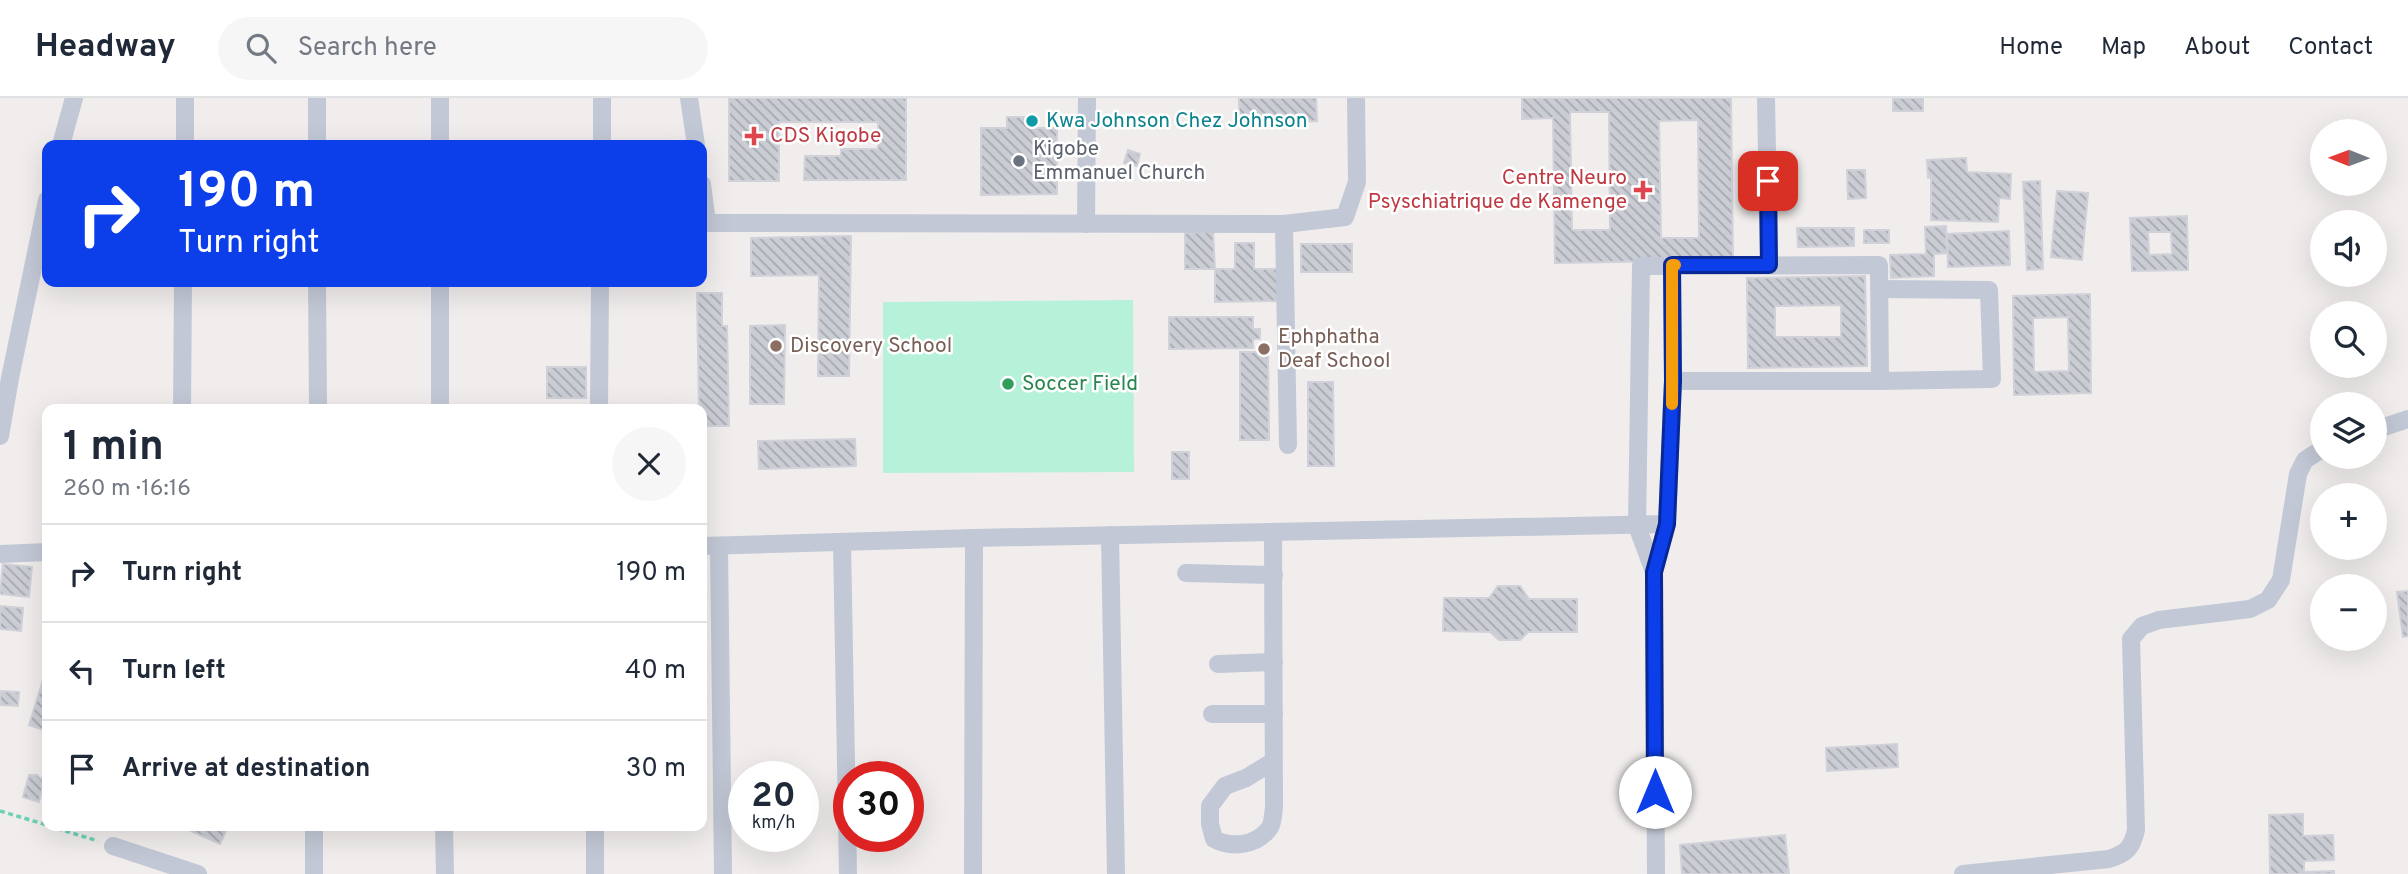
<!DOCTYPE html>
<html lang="en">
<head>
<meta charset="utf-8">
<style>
  body { margin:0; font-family:Overpass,sans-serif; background:#f6f6f7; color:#1f2937; height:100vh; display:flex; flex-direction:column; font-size:26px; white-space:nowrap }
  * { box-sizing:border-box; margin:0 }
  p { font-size:23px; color:#747a83 }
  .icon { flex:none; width:38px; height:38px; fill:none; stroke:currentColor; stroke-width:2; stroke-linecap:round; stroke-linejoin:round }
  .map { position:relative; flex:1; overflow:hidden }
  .sheet { position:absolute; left:42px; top:306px; width:665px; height:427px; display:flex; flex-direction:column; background:#fff; border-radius:14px; box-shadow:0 7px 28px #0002 }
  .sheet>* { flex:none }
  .banner { position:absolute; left:42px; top:42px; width:665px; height:147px; border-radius:14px; box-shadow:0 7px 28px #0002; background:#0c3eea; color:#fff; overflow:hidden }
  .needle { width:46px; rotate:271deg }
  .buttons { position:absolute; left:2310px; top:21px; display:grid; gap:14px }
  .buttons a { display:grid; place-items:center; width:77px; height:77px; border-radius:50%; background:#fff; box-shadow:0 7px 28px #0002; font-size:35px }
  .speed { position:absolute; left:728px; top:663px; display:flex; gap:14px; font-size:35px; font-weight:700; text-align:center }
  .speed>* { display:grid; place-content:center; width:91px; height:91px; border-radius:50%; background:#fff; box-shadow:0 7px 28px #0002; line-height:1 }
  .speed small { font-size:18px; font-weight:400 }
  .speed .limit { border:10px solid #d22; background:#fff; color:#111 }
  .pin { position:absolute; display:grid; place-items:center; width:60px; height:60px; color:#fff; margin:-30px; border-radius:14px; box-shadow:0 4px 10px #0006 }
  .me { position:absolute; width:77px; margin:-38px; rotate:0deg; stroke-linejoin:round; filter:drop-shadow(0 0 5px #0008) }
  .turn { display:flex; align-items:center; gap:24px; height:147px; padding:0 21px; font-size:32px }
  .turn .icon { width:91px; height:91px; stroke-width:2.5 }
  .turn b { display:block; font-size:49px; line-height:60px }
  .round { display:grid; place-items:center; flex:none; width:74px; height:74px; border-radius:37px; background:#f6f6f7 }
  .overview { display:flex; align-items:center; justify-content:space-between; height:119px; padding:0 21px }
  h1 { font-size:42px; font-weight:700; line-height:52px }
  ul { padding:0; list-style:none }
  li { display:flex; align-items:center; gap:21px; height:98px; padding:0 21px; border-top:2px solid #e0e1e3 }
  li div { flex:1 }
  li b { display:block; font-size:26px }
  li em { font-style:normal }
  header { display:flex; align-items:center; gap:42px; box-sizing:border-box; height:98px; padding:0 35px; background:#fff; border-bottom:2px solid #e0e1e3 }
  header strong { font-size:33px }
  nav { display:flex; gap:38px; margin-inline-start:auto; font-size:24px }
  .search { width:490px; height:63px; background:#f6f6f7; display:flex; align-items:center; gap:18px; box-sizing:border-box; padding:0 24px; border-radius:38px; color:#747a83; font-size:26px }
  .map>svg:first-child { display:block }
  .pitch { fill:#b6f2da }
  .building { fill:url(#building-back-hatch); stroke:#d0d1d9; stroke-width:2; fill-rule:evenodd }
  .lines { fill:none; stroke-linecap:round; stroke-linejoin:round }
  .path { stroke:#6cd2b5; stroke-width:3.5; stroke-dasharray:5 3.5; stroke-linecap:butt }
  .minor { stroke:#c2c8d5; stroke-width:18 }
  .route-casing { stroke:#082898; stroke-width:18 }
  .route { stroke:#0c3eea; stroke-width:12 }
  .slow { stroke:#f59e0b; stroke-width:12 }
  .culture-dot { fill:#0f9aa8; stroke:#fff; stroke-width:2.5 }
  .health-dot { fill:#e0444e; stroke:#fff; stroke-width:2.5 }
  .worship-dot { fill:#6b7280; stroke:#fff; stroke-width:2.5 }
  .education-dot { fill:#8d6e63; stroke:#fff; stroke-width:2.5 }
  .leisure-dot { fill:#2e9e5b; stroke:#fff; stroke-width:2.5 }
  .labels { text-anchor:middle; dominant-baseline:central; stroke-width:5; stroke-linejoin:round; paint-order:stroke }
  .culture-label { font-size:21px; fill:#0d838f; stroke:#fff; text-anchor:start }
  .health-label { font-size:21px; fill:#be3a42; stroke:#fff; text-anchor:start }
  .worship-label { font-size:21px; fill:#5b616d; stroke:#fff; text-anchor:start }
  .education-label { font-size:21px; fill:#785e54; stroke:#fff; text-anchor:start }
  .leisure-label { font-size:21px; fill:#27864d; stroke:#fff; text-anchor:start }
</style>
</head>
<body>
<header>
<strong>Headway</strong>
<div class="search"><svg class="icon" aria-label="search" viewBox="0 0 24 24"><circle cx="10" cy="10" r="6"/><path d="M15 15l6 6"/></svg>Search here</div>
<nav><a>Home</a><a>Map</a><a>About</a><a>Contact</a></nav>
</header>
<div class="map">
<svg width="2408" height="776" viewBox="0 0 2408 776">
  <defs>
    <pattern id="building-back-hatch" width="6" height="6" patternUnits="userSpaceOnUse" patternTransform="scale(1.75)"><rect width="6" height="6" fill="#cbcdd5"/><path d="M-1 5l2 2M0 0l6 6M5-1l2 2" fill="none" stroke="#a6a8b0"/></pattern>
  </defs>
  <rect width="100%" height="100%" fill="#f0edec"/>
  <polygon class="pitch" points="1133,202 1134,374 883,375 883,204"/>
  <g class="building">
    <polygon points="729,0 906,0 906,82 804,82 805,58 841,58 841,51 878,51 878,24 779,24 779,83 729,83"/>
    <polygon points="1239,0 1316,0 1317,23 1239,26"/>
    <path d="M1522,0H1731L1733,162L1555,165L1553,20L1522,21ZM1570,14H1609L1610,132H1572ZM1698,22L1699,140H1661L1659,23Z"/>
    <rect x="1893" y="0" width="30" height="13"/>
    <polygon points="1007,19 1034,19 1033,30 1057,30 1057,96 981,97 981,30 1007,30"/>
    <polygon points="1128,52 1140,56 1137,68 1124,65"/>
    <polygon points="1966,60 1967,74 2011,76 2010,101 1999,100 1998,124 1931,122 1931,79 1928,80 1927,62"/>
    <polygon points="1847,72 1865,72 1866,100 1848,101"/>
    <polygon points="2040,83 2043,171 2027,172 2023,84"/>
    <polygon points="2057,93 2088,95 2082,162 2051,159"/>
    <path d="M2187,118L2188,172L2132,173L2130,120ZM2148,134H2171L2172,156L2149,157Z"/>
    <polygon points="1946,128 1947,155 1934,156 1934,178 1891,180 1890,157 1926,156 1925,129"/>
    <polygon points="1797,130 1854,130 1854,148 1798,149"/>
    <rect x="1864" y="132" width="25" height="13"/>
    <polygon points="2009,133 2010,167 1948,169 1947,136"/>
    <polygon points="1213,134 1215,171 1185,171 1185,135"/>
    <polygon points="851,138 849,278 818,278 819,177 751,178 751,140"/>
    <polygon points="1235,145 1254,145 1254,171 1277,171 1278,203 1215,204 1215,171 1235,171"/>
    <rect x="1301" y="146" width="51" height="28"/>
    <path d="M1865,178L1867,268L1748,270L1747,180ZM1841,207V239H1775V208Z"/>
    <polygon points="697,195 722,195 722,228 727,228 729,328 702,328 702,312 699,312"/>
    <path d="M2090,196L2091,295L2014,297L2013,198ZM2068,219L2069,273L2034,274L2033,220Z"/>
    <polygon points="1169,219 1253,219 1253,231 1260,231 1260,241 1253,241 1253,250 1169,251"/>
    <polygon points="785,227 784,306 750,306 750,228"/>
    <polygon points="1240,254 1268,254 1269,342 1240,342"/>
    <rect x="547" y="269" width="39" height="31"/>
    <polygon points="1308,284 1333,284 1334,368 1308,368"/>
    <polygon points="855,341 856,368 759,371 758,343"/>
    <rect x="1172" y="354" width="17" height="27"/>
    <polygon points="3,466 32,469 29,499 0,496"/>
    <polygon points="1498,488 1520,488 1529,501 1577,501 1577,534 1528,534 1520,542 1499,542 1490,534 1443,533 1444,500 1489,500"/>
    <polygon points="2408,493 2408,538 2403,539 2397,494"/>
    <polygon points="0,508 23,510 21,533 0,531"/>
    <polygon points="47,569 47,633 29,627"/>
    <polygon points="0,593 19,594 18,608 0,607"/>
    <polygon points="1897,646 1898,669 1827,673 1826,650"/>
    <polygon points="29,677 37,677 44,683 39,704 23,699"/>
    <polygon points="2303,716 2303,738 2333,737 2334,762 2304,763 2304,774 2334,773 2334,776 2270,776 2269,717"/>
    <polygon points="194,728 228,728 220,746 191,733"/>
    <polygon points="1785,737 1789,776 1682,776 1680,747"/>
  </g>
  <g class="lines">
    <g class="path">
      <polyline points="0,713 47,727"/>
      <polyline points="49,728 98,743"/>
    </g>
    <g class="minor">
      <polyline points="317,0 317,47"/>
      <polyline points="440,0 440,47"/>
      <polyline points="689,0 696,47"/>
      <polyline points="1766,0 1769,167"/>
      <polyline points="61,47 74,0"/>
      <polyline points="185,47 185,0"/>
      <polyline points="602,47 602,0"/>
      <polyline points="702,86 707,125 1284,126 1345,119 1357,84 1356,0"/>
      <polyline points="1086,126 1087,0"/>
      <polyline points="1284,126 1288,347"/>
      <polyline points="317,184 318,312"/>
      <polyline points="440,184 440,312"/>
      <polyline points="1879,191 1989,192 1992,281 1880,283"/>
      <polyline points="182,312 183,184"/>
      <polyline points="599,312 600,184"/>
      <polyline points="2375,332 2408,321"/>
      <polyline points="0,338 10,280 47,102"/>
      <path d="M1273,434L1274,709C1273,716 1273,727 1268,732C1255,748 1231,750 1214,741L1210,726V708L1225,688L1246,680L1274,663"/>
      <polyline points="1110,437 1116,776"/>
      <polyline points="842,444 848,776"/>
      <polyline points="702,448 974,440 1667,426"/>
      <polyline points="719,448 723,776"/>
      <polyline points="0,456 47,454"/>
      <polyline points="1654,474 1637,428 1641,168 1879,167 1880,283 1673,283"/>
      <polyline points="1186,475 1274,477"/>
      <polyline points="1218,566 1274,564"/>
      <polyline points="1212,616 1274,616"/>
      <polyline points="444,728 445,776"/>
      <polyline points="113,748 198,776"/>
      <polyline points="314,776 314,728"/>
      <polyline points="595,776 595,728"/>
      <polyline points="973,776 974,440"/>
      <polyline points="1656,776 1654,474 1667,426 1673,283 1672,167"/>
      <path d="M1963,776L2109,761C2127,755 2132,750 2136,732L2131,541L2142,528L2159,522L2250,511L2268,502L2281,482L2298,376L2305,362L2322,351"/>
    </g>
  </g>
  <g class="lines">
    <g class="route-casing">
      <polyline id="route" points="1655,694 1654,474 1667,426 1673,283 1672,167 1769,167 1768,83"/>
    </g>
    <use href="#route" class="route"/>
    <polyline class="slow" points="1672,306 1672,167 1675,167"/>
  </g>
  <circle class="culture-dot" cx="1032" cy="23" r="7"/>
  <g class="health-dot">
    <path d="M750.5 27.5h7v7h7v7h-7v7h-7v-7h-7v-7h7z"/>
    <path d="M1639.5 81.5h7v7h7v7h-7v7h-7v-7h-7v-7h7z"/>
  </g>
  <circle class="worship-dot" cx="1019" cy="63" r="7"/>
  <g class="education-dot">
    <circle cx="776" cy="248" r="7"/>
    <circle cx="1264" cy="251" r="7"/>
  </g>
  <circle class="leisure-dot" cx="1008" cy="286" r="7"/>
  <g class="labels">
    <g class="culture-label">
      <text x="1046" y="23">Kwa Johnson Chez Johnson</text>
    </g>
    <g class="health-label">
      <text x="770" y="38">CDS Kigobe</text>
      <text x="1627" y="80" text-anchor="end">Centre Neuro<tspan x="1627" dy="24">Psyschiatrique de Kamenge</tspan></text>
    </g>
    <g class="worship-label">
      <text x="1033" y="51">Kigobe<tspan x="1033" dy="24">Emmanuel Church</tspan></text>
    </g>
    <g class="education-label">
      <text x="1278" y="239">Ephphatha<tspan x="1278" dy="24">Deaf School</tspan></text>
      <text x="790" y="248">Discovery School</text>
    </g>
    <g class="leisure-label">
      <text x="1022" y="286">Soccer Field</text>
    </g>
  </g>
</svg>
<div class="buttons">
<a><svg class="needle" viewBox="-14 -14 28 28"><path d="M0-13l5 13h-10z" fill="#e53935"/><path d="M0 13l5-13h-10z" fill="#747a83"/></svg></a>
<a><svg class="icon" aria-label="sound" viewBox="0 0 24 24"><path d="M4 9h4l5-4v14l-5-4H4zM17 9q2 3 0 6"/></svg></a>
<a><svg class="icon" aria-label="search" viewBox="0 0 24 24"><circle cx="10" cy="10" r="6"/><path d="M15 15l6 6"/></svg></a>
<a><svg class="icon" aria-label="layers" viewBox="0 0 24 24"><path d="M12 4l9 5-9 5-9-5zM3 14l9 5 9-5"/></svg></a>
<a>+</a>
<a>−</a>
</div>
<div class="speed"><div>20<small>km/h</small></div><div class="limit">30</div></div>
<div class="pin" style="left:1768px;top:83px;background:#d93025"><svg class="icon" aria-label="arrive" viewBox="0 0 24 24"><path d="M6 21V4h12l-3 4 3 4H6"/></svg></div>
<svg class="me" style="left:1655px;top:694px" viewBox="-20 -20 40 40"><circle r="19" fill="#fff"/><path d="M0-13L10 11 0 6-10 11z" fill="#0c3eea"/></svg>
<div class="banner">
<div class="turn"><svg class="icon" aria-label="right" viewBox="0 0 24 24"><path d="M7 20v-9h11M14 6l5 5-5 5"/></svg><div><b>190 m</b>Turn right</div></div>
</div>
<section class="sheet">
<div class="overview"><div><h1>1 min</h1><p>260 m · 16:16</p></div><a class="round"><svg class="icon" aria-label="close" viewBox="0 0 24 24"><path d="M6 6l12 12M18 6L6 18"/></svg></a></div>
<ul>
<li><svg class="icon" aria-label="right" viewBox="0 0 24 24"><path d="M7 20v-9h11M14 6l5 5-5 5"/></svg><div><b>Turn right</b></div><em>190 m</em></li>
<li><svg class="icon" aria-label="left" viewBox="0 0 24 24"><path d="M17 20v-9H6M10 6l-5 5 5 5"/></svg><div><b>Turn left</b></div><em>40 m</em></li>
<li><svg class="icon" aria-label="arrive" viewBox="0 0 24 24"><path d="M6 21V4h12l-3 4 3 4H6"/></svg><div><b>Arrive at destination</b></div><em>30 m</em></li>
</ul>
</section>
</div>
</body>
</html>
